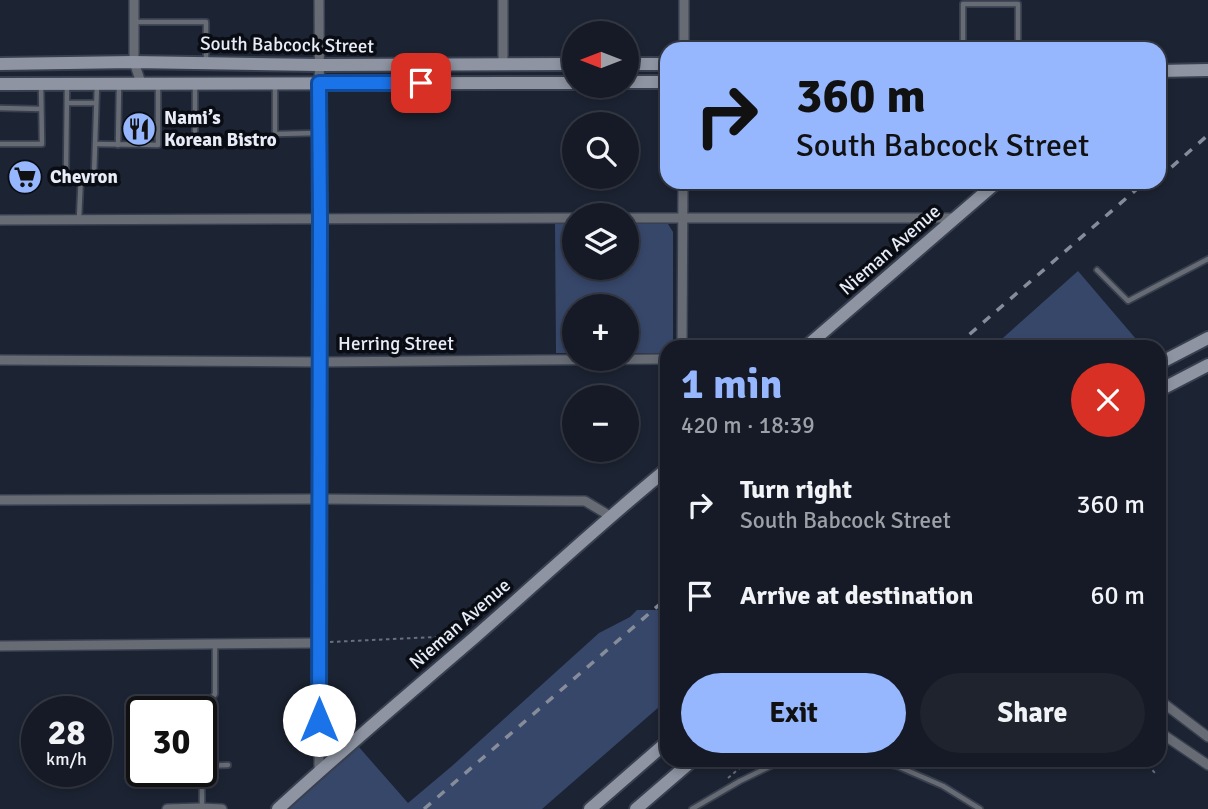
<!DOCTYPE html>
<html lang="en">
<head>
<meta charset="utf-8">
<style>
  body { margin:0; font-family:Signika,sans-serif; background:#1e232e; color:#f1f3f6; height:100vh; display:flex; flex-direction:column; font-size:26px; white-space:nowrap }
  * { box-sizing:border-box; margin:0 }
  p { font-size:23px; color:#9da1a7 }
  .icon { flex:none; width:38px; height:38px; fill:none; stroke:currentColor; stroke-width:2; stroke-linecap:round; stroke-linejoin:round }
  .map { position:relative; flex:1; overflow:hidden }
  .drawer { position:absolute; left:660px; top:340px; width:506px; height:427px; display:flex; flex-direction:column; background:#151a26; border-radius:21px; box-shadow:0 4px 10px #0003,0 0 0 2px #343843 }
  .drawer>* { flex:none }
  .banner { position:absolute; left:660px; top:42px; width:506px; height:147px; border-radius:21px; box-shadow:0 4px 10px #0003,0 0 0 2px #343843; background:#96b6fd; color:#111; overflow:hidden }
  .needle { width:46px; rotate:270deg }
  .tools { position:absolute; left:562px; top:21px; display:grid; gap:14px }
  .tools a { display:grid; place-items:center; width:77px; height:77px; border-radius:50%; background:#151a26; box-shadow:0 4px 10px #0003,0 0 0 2px #343843; font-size:35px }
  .speed { position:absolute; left:21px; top:696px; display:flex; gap:14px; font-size:35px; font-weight:700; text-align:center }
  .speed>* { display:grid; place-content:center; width:91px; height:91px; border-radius:50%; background:#151a26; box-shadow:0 4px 10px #0003,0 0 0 2px #343843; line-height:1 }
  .speed small { font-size:18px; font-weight:400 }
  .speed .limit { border:4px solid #111; border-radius:10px; background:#fff; color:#111 }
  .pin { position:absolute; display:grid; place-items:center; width:60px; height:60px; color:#fff; margin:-30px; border-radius:14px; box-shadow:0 4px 10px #0006 }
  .me { position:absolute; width:77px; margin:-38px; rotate:0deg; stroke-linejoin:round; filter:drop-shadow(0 0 5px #0008) }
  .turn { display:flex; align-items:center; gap:24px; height:147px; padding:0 21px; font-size:32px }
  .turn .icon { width:91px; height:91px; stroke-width:2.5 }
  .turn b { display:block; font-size:49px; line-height:60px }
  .round { display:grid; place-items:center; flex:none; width:74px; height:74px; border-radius:37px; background:#1e232e }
  .head { display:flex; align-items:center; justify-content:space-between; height:119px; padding:0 21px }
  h1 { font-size:42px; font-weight:800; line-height:52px; color:#96b6fd }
  .cta { display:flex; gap:14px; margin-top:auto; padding:14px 21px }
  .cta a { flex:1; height:80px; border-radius:42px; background:#96b6fd; color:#111; font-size:28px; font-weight:800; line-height:80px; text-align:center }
  .cta a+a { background:#1e232e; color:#f1f3f6 }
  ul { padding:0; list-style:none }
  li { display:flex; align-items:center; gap:21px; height:91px; padding:0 21px }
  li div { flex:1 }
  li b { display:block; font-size:26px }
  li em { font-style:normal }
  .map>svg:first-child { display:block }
  .green { fill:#37476a }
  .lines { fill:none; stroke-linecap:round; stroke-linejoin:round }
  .lane-casing { stroke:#383f4e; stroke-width:8 }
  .street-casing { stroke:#383f4e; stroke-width:12 }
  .secondary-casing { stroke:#383f4e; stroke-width:16 }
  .path { stroke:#696f7d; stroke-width:2; stroke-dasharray:3.5 3.5; stroke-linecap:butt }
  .lane { stroke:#676b74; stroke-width:4.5 }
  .street { stroke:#676b74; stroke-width:9 }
  .secondary { stroke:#8e94a2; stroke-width:12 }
  .rail { stroke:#868c99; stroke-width:3.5; stroke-dasharray:9 9; stroke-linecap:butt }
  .route-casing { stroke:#114b97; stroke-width:18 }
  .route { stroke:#1a73e8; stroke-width:12 }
  .labels { text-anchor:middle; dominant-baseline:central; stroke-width:7; stroke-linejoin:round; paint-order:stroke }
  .street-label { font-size:19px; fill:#e7ecf7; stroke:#090c13 }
  .poi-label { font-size:19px; font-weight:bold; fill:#e7ecf7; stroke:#090c13; text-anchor:start }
</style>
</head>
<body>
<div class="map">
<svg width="1208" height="809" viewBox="0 0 1208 809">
  <rect width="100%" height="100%" fill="#1c2332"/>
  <g class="green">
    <polygon points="555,224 574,224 574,268 626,268 627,224 668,224 673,232 673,344 671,346 667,346 665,353 627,353 626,306 574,306 574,353 556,353"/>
    <polygon points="1078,271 1136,339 1121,346 994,346"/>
    <polygon points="637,610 667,610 667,700 542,809 288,809 322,777 326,777 326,774 358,746 408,803 452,766 599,633 630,617"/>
  </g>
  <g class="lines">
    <g class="lane-casing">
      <g id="lane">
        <polyline points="135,22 206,22 206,60"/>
        <polyline points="963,49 963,4 1018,4 1018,49"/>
        <polyline points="67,84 66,176 94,176 97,84"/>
        <polyline points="195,84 195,132"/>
        <polyline points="275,84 275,134 318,133"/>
        <polyline points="67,103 96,103"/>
        <polyline points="0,108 41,109"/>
        <polyline points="0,144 42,144 41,84"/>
        <polyline points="95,144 158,145 158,87"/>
        <polyline points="118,145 119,86"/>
        <polyline points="79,218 81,176"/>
        <polyline points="1097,270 1128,301 1208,259"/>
        <polyline points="201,712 215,694 215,644"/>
        <polyline points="865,760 897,766 943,786 980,809"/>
        <polyline points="202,807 202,766 228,765"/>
        <polyline points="692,809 740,781 773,765 805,760"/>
      </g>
    </g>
    <g class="street-casing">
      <g id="street">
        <polyline points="134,0 134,62 141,83"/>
        <polyline points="503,0 503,63"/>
        <polyline points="684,0 684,49"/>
        <polyline points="626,218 955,218"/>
        <polyline points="0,220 574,218"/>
        <polyline points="682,346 683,182"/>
        <polyline points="0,360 320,362 667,359"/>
        <polyline points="0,500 319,499 585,501 610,516"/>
        <polyline points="0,646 319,643"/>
        <polyline points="1158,699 1208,737"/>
        <polyline points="1158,731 1208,765"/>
        <polyline points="319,771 320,218 319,0"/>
        <polyline points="167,809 201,808 222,809"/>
      </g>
    </g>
    <g class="secondary-casing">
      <g id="secondary">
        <polyline points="0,64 133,62 319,65 574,64"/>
        <polyline points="626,64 667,64"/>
        <polyline points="1158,71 1208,70"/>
        <polyline points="626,82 667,82"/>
        <polyline points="0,84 574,83"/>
        <polyline points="807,346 997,182"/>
        <polyline points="1158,364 1208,338"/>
        <polyline points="1158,391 1208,365"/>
        <path d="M278,809C342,750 409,694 475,637C539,581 601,523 667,469"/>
        <polyline points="590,809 667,742"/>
        <polyline points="636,809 693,760"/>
      </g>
    </g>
    <g class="path">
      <polyline points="330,642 457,636"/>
      <polyline points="1143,760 1155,773"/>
      <polyline points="728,778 749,760"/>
    </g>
    <use href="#lane" class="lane"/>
    <use href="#street" class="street"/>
    <use href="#secondary" class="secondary"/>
    <g class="rail">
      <polyline points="1158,179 1208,135"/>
      <polyline points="956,346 1145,182"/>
      <polyline points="424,809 667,598"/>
    </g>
  </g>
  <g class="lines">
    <g class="route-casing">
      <polyline id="route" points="319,720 320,219 319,83 421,83"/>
    </g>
    <use href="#route" class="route"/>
  </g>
  <defs>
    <g id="restaurant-disc" transform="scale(1.75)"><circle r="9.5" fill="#96b6fd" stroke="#090c13"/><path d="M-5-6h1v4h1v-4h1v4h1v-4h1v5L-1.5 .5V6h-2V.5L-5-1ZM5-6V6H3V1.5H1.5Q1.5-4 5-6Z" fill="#111"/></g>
    <g id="supermarket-disc" transform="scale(1.75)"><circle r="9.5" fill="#96b6fd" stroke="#090c13"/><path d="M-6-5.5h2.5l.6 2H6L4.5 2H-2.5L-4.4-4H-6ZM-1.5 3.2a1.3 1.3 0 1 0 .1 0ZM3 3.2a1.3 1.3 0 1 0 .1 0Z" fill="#111"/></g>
  </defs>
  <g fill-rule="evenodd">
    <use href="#restaurant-disc" x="139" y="129"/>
    <use href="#supermarket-disc" x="25" y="177"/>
  </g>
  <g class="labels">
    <g class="street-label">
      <text transform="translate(287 45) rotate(1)">South Babcock Street</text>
      <text transform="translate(890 250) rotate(-41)">Nieman Avenue</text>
      <text x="396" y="344">Herring Street</text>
      <text transform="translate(460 624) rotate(-41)">Nieman Avenue</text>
    </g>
    <g class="poi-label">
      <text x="164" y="118">Nami’s<tspan x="164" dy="22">Korean Bistro</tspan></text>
      <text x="50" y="177">Chevron</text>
    </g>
  </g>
</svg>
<div class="tools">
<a><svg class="needle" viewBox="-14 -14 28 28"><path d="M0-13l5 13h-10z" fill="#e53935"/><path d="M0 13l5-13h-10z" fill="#9da1a7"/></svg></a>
<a><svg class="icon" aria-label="search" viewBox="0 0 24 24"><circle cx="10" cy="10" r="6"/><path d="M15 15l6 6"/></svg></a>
<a><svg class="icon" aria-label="layers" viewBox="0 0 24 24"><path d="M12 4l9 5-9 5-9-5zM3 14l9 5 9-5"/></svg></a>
<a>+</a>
<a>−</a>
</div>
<div class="speed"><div>28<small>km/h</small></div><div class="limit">30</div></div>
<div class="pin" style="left:421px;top:83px;background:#d93025"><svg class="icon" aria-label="arrive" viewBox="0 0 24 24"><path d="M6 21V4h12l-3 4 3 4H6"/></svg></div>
<svg class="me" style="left:319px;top:720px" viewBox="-20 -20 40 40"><circle r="19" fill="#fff"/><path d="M0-13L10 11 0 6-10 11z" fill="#1a73e8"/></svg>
<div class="banner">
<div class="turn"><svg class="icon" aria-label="right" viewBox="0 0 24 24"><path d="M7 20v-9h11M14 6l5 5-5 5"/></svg><div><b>360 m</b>South Babcock Street</div></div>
</div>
<section class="drawer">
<div class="head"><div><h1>1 min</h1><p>420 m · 18:39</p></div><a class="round" style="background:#d93025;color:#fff"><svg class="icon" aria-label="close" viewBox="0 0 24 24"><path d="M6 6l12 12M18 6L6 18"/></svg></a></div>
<ul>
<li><svg class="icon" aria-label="right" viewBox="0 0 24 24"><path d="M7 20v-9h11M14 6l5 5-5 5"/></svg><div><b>Turn right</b><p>South Babcock Street</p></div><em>360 m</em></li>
<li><svg class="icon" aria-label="arrive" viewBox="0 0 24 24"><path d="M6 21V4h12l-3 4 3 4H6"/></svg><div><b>Arrive at destination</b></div><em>60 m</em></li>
</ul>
<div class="cta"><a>Exit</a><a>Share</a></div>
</section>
</div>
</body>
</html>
